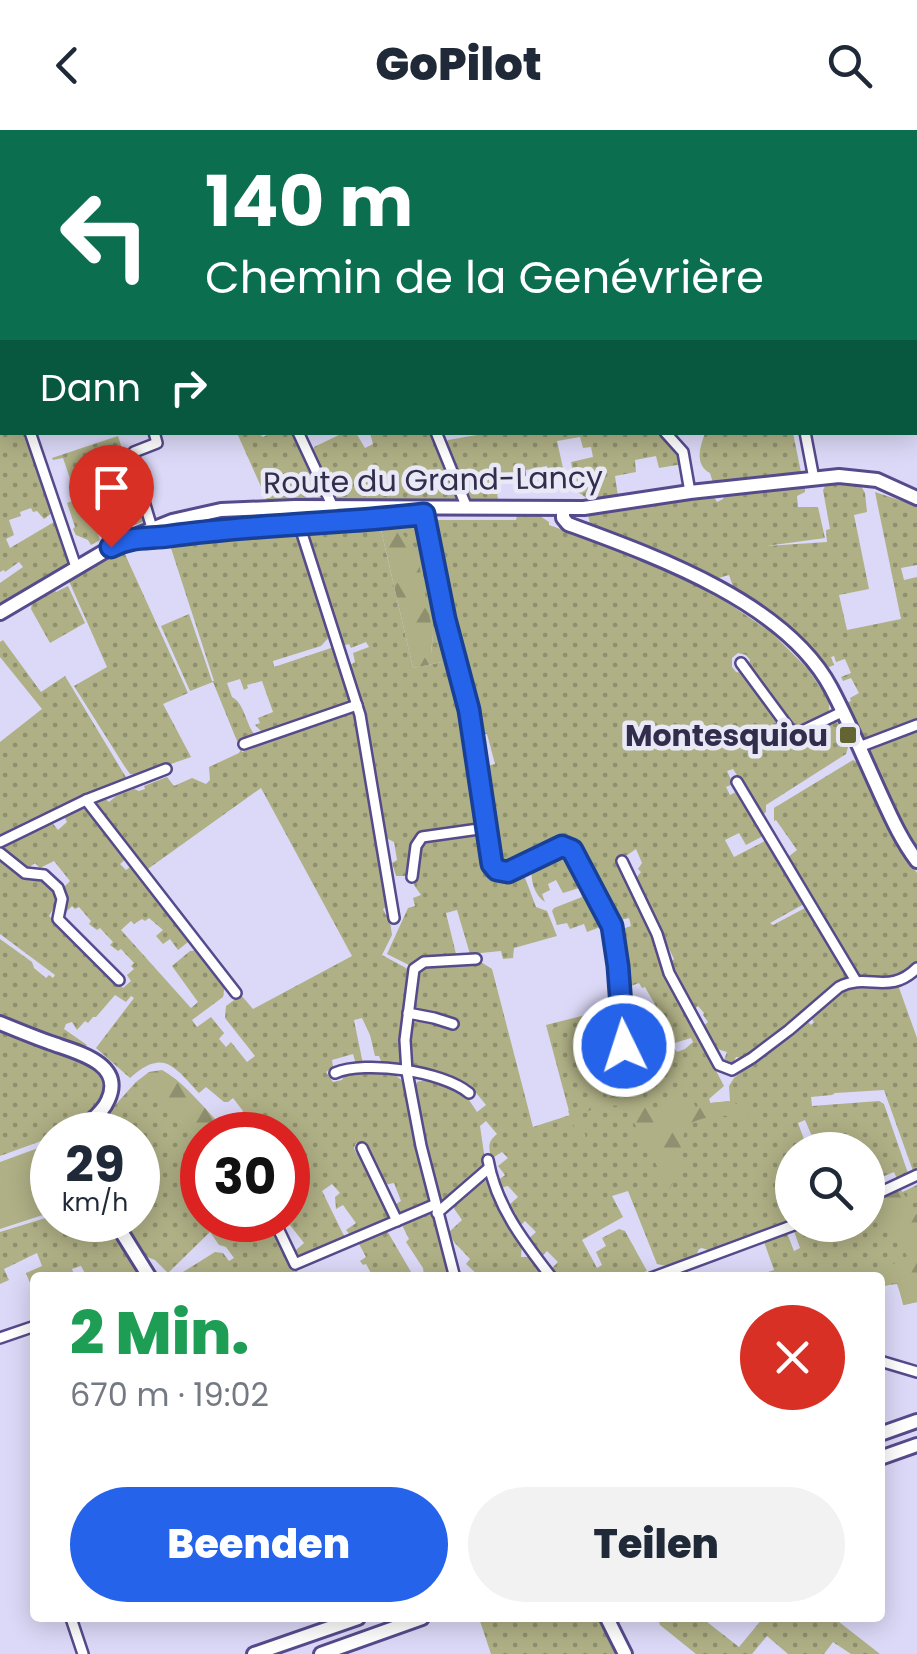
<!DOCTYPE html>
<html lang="de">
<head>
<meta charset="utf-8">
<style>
  body { margin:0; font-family:Poppins,sans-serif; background:#f2f2f3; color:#1f2937; height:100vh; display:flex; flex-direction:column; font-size:38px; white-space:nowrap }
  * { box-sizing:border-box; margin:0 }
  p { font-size:32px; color:#747a83 }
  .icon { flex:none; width:55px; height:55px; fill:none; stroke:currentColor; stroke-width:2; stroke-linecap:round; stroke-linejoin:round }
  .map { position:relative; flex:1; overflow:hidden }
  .drawer { position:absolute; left:30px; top:1142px; width:855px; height:350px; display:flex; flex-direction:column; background:#fff; border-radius:10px; box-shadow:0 5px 25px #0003 }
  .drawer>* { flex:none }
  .top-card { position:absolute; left:0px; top:0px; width:918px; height:305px; box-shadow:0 5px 25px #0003; background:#0b6e4f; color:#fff; overflow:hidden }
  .buttons { position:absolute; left:775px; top:1002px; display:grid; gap:20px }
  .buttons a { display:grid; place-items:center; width:110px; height:110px; border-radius:50%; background:#fff; box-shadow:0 5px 25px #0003; font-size:50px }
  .speed { position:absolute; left:30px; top:982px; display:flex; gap:20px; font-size:50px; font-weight:700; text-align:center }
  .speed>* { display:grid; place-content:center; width:130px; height:130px; border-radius:50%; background:#fff; box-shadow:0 5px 25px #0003; line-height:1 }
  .speed small { font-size:25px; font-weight:400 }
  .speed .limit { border:15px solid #d22; background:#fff; color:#111 }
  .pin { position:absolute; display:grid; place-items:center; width:85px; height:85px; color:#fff; margin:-102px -42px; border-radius:50% 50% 50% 0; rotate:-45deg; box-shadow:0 0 10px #0007 }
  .pin .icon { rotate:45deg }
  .me { position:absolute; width:110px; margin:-55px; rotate:356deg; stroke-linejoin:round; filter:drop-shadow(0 0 8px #0008) }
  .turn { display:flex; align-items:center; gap:35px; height:210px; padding:0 40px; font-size:45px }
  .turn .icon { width:130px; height:130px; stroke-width:2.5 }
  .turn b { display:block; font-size:70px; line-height:85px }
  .then { display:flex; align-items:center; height:95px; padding:0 40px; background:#0003; gap:20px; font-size:38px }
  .round { display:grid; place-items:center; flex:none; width:105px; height:105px; border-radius:52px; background:#f2f2f3 }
  .summary { display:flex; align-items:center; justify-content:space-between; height:170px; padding:0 40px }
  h1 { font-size:60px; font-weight:800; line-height:75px; color:#1e9e55 }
  .button { display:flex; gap:20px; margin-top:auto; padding:20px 40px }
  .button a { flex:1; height:115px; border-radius:60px; background:#2563eb; color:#fff; font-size:40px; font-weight:800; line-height:115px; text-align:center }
  .button a+a { background:#f2f2f3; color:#1f2937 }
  header { display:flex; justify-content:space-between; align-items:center; height:130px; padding:0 40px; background:#fff; font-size:45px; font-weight:800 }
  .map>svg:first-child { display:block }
  .green { fill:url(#green-dots) }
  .forest { fill:url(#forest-firs) }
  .pitch { fill:#afb085 }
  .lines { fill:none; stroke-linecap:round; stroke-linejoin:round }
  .river { stroke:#d290b0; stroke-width:18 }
  .street-casing { stroke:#554a8b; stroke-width:14 }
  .secondary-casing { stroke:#554a8b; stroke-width:18 }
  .street { stroke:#fff; stroke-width:9 }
  .secondary { stroke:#fff; stroke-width:12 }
  .route-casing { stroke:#184099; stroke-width:25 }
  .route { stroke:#2563eb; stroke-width:18 }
  .poi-dot { fill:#636431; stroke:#e9e8f7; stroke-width:4 }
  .labels { text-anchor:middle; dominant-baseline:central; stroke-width:9; stroke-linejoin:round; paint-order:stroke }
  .street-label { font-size:30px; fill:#312d4b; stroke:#e9e8f7 }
  .poi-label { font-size:30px; font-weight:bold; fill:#312d4b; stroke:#e9e8f7; text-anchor:end }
</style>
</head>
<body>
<header><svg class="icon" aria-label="back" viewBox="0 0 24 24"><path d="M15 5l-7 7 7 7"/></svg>GoPilot<svg class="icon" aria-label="search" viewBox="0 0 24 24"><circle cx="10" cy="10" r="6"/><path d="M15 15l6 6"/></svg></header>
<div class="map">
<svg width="917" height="1524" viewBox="0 0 917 1524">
  <defs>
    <pattern id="green-dots" width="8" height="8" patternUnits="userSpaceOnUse" patternTransform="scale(2.5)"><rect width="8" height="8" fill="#afb085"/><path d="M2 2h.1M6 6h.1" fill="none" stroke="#8f906f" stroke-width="1.8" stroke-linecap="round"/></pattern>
    <pattern id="forest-firs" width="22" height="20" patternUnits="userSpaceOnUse" patternTransform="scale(2.5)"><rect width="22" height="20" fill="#afb085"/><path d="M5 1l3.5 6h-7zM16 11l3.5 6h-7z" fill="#8f906f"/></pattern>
  </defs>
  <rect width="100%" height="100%" fill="#dbd9f7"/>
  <g class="green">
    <polygon points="2,204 2,302 26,303 53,382 44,389 37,381 33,382 31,378 20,382 21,386 9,390 14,405 6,409 10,418 54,392 70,432 0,474 0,453 23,437 19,432 5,442 4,440 0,442 0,208"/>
    <polygon points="494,302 658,303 677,318 683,334 659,338 656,326 635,330 636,342 615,346 618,366 590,370 576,361 571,332 593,327 591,317 583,318 580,307 557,311 565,347 550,349 547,336 526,340 526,346 496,351 498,370 469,371 446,313 448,310"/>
    <polygon points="237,303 258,303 263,307 272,303 293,303 325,370 267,370"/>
    <polygon points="343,303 356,303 365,318 373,314 370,303 432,303 457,365 456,370 334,370 312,325 314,317"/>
    <path d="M705,303H793L801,342L713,353L710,343C694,334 700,317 705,303Z"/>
    <polygon points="118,306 145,391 126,398 121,383 111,386 102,359 108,356 97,325 84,329 85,333 77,341 100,410 91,415 88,410 76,405 73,399 75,397 67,373 77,369 63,328 53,330 52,328"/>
    <path d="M826,354L861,356L865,363L867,382L854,385L869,459L839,465L847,500L901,489L875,362L917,376V435L901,438L904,450L917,447V591L866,610L863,609L845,573L851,571L850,568L859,563L851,548L843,551L841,547L851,543L845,529L836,532L834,526L831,527L834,535L827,538L797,504L735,462L729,445L715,449C676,424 634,409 590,394L588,385L713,365L717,372L723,369L725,365L805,355V362L797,366L798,377H818L825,408L766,416L827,412L826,400L830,399L823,360Z"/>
    <polygon points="246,383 404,383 159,405 153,403 187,392"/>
    <path d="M517,386H540L549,392V395L631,424L676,444L725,471L772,503L807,538L829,570V583L800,598C787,593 773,572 770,560H766L748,538L750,530L746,525L738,523L732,528V537L736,542L743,543L761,566V569L765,573L767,572L789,603L788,606L790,611L832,591L840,593L849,614L846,624L766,675V682L762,685L733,639L727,641L733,654L726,657L730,665L738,661L763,706L746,715L739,703L725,710L734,727L767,710L804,774L770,793L773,795L807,777L848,843L846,849L829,857L785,899L745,928L736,927L733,933L724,930L727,922L714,918L703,896L708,892L703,885L704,883L698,876L694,879L670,833L674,829L635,749L641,742L638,739L642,733L636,719L617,732L654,806L665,843L724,956L709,969L710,973L730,971L729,956L734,948L807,891L811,895L814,892L811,888C849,852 847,855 898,855L917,908V1042L913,1041L884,960L835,963L832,965L811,967L812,976L879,971L884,974L909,1046L898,1051L894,1042L868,1053V1020H818L805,990L798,993L808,1020H792V1093L714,1122L702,1118L699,1119L695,1128L667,1136L657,1134L628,1061L612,1066L623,1087L582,1110L597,1138L602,1135L596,1122L606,1116L602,1108L619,1099L625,1101L647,1141L631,1147H556L550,1140L558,1132L547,1121L541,1127L527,1110L536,1102L525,1091L518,1098L512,1088L516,1084L509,1075L518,1067L508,1056L500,1058L497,1051L505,1045L498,1036L508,1028L502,1022L491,1029C489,1017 487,1012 497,1004L486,991L480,996L485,1030L483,1039L443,1072L438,1069C431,1043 410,975 417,952L429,949L463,961L477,982L486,975L469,954L466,956L452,949L415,939L412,935L411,899L413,893L425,889L413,873C415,860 414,843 426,836L481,832L492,839L533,997L570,985L546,895L617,877L623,950L626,955L630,943L627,921L644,930L675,919L677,922L685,919L693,912L691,908L655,919L652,915L648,917L645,910L666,898L661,889L662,887L645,857L642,858L639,853L631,856L624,852L618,804L622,799L631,796L629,788L616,791L575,713L571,714L568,709C548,720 520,743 498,736L483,637L495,634L487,604L478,605L458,495L449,482L433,390H516Z"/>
    <polygon points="417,391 420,396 451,527 431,524 433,504 399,401"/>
    <polygon points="347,396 349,401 381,400 413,538 452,530 462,566 482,691 479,695 424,703 410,743 405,746 396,746 392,733 397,730 394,712 386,708 364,582 348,536 355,532 353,523 369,517 366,512 351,518 349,514 342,516 307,407 308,398"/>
    <path d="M289,400L297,407L312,457H315L331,505L321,516L273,531L274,537L334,517L351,567L347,574L262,602L255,595L260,593L258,588L273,582L262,551L247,555L248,558L244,560L240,549L227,553L232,567C245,574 245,593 255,605L237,611L213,552L190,561L161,496L189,484L212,551H214L169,412L251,404L255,409L263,406L264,402Z"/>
    <polygon points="122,421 124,422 188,563 163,574 191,627 139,645 130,644 125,637 74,556 107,537 68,449 100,430"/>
    <polygon points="68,456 85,493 50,513 31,479 32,472 53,458 56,462"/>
    <polygon points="3,510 41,562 65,546 127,649 58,677 33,691 29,690 23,693 22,697 0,708 0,612 42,579 0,527 0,512"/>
    <path d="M350,582L356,586L388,776L383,779L386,785L389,784L392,805L382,825L406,838L409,842L402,898L401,933L396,936L382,934L379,926H375L370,905L362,888L354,890L363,934H356L353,924L332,930L333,937L326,942L333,952L342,950L346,941L391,942L404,952L429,1071C424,1078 408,1085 399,1084L393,1076L401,1071L394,1053L384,1055L366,1013H356L354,1018L356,1023L364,1026L390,1085V1089L351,1106L346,1100L356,1093L343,1075L336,1079L335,1067L340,1063L332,1054L322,1061L346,1110L300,1128L293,1123L290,1117L296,1120L304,1113L290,1095L282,1100L278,1090H288V1005H236L244,997L237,988L243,981L233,968L228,972H224L206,957L199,963C174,936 163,918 130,948L96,918L134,868L131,866L126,872L115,865L96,887H93L88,893L85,891L77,900L72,892L66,894L64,899L87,915L84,917L0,886V809L32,832L34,838L46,848L49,845L53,848L55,845L0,804V725L28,750L42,748C57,764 62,765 49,786L123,858L131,851L127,845L134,839L131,836L134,833L121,819L118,821L110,815L113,812L100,798L97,800L89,794L91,791L79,777L75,779L72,776L64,784L67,774L63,758L70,751L54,731L40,738L35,733L26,740L0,721V716L50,690L58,700L67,692L63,684L78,678L91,680L127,728L120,734L126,740L133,735L188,808V812L178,820L170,809L163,814L156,806L163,800L149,788L145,791L142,789L134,794L131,791L121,800L191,878L198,872L172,836L190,821L198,820L225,854L223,867L192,890L197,897L211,887L224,903L219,909L226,917L231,912L247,932L255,926L225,888L226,876L241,865L253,879L352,826L261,658L145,741L92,672L104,668L109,672L116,666L134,659L139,661L145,659L144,656L167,647L174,656L192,648L206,654L210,650L209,637L239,623L241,619L242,622L277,610L276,607Z"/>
    <polygon points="917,598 917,718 915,718 910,711 868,620 871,619 870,616"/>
    <path d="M853,630L860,634L893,709L917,743V832C898,851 886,849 860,849L788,727L797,720L776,690L774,691V678Z"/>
    <polygon points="481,703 484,705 489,746 494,751 519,742 524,745 536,777 547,781 557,806 514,818 513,828 503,829 501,821 470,824 457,780 446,783 456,824 453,827 424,827 409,835 387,824 408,778 415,776 413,768 421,765 414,755 419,718 423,711"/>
    <path d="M561,721L571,724L608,794L587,802L584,794L570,799L567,793L557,795L552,781L554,778L582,767L579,758L563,763L556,750L548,754L550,760L542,764L545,772C534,765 530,749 532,737Z"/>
    <path d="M0,902L86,932C117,953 102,970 80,989C71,997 65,1004 52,1005V1007L0,1026Z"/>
    <polygon points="136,952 155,962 202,1014 202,1090 272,1090 300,1147 175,1147 215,1122 223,1123 229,1131 234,1128 226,1117 219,1115 210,1102 168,1143 155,1130 147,1127 122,1090 138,1090 138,1005 88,1005"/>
    <polygon points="481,1049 490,1052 522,1114 521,1127 532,1127 548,1147 480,1147 466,1134 470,1129 454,1112 449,1102 462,1090 453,1077 444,1085 446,1080"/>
    <polygon points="917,1055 917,1172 904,1175 897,1154 880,1156 880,1148 750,1148 774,1140 763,1109 787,1103 794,1121 800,1118 794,1101 797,1097 868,1095 868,1071 896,1065"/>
    <polygon points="423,1084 429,1084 435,1090 450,1147 419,1147 424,1145 423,1138 406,1112 409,1109 401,1093"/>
    <polygon points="52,1086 52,1090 107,1090 137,1139 135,1147 87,1147 81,1136 72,1139 75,1147 35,1148 35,1166 26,1143 42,1136 37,1123 4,1139 9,1150 0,1154 0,1102"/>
    <polygon points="386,1099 414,1147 373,1147 366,1134 363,1135 360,1131 366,1127 358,1112"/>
    <polygon points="479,1488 599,1488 617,1524 491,1524"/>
    <polygon points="658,1488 702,1488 739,1517 763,1488 834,1488 880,1524 851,1524 833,1512 824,1524 788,1524 767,1506 752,1524 696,1524 660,1495"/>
  </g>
  <g class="forest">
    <polygon points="413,390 417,391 400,401 416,419 433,504 431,523 451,527 452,530 413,538 379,391"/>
    <path d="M162,940C186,953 210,985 230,1005H202V1014L155,963L136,952L149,942Z"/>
    <path d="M616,965L639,968L654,979L691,967L696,978L709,969L710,973L730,971L748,979L747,989C726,983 704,985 685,996L679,1043L669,1059L631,987L622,976L603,975L579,985L587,1011L581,1014L568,981Z"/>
    <polygon points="900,1058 917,1085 917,1172 903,1175 898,1153 880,1157 880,1148 872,1147 907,1126 874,1071"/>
  </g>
  <polygon class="pitch" points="52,1013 52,1082 0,1099 0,1032"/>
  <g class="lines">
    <g class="river">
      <polyline points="598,0 601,2"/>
      <polyline points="761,0 764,2"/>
      <polyline points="270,2 271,0"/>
      <polyline points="670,2 673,0"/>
      <polyline points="915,111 917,108"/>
      <polyline points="0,134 2,119"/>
    </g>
    <g class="street-casing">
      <g id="street">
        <polyline points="450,0 451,2"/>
        <polyline points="866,2 866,0"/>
        <polyline points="0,201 2,197"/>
        <polyline points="915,269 917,269"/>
        <polyline points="30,302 76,437"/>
        <polyline points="298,302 333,377"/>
        <polyline points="436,302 467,378"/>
        <polyline points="665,302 683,322 690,362"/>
        <polyline points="805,302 814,349"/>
        <polyline points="424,378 426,400 445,489 469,580 493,734 497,739 508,742 561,716 572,720 612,796 618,835 624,916"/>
        <polyline points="299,394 360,585 394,788"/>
        <polyline points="152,398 131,328 134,322 157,313 154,302"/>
        <polyline points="136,408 152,409 225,398 424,384"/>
        <polyline points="741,533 794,605 842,582"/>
        <polyline points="244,614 357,575"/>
        <polyline points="859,617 917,595"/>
        <polyline points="737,652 856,851"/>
        <polyline points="86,670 236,863"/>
        <polyline points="0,712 86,670 166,639"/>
        <polyline points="0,723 25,743 44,745 58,758 62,769 58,789 119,850"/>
        <path d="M622,731L657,804L669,843L719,935L732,940L752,928L789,900L839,857C868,842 889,866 917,838"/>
        <polyline points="412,747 416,716 422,707 486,698"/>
        <polyline points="408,883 434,888 453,894"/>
        <path d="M335,943C365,930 443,941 469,963"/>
        <polyline points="362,1018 397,1091"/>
        <path d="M488,1030C496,1076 524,1112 552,1148"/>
        <polyline points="868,1068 917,1045"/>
        <polyline points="437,1083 489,1038"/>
        <polyline points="274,1090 295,1134 434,1075"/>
        <polyline points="455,1148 421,1016 407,942 405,910 414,839 424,832 476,829"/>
        <polyline points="651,1148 794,1095"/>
        <polyline points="0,1208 35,1196"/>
        <polyline points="880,1231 917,1242"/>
        <polyline points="71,1488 83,1524"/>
      </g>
    </g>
    <g class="secondary-casing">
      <g id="secondary">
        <path d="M563,379V388L568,394C655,426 785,472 831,558C849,592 864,628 880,663C891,687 901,710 917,731"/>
        <polyline points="0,483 122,411 172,391 221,380 295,377 584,378 690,362 839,346 877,350 917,368"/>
        <path d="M0,893C17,900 34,907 51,913C76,922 125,933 108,970C102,985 86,992 77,1005"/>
        <polyline points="114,1090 150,1148"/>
        <polyline points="880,1304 917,1291"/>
        <polyline points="880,1328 917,1315"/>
        <polyline points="607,1488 625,1524"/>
        <polyline points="254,1524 358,1488"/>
        <polyline points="321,1524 422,1488"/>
      </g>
    </g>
    <use href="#street" class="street"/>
    <use href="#secondary" class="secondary"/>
  </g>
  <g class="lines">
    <g class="route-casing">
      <path id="route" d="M111,417C130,406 149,409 170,406C255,394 340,394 424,384L445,489L469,580L492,734L497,740L508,742L562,716L572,720L612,796L618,836L624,916"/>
    </g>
    <use href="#route" class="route"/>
  </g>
  <rect class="poi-dot" x="838" y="595" width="20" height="20" rx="5"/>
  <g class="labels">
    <g class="street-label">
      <text transform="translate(433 350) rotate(-1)">Route du Grand-Lancy</text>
    </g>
    <g class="poi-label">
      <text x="828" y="605">Montesquiou</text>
    </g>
  </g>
</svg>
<div class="buttons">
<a><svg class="icon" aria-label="search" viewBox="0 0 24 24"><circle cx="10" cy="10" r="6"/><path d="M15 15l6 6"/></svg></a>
</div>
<div class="speed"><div>29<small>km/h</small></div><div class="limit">30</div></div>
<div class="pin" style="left:111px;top:417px;background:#d93025"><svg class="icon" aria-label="arrive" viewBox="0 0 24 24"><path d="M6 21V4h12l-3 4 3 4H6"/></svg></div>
<svg class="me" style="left:624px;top:916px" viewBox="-20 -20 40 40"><circle r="17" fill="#2563eb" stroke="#fff" stroke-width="3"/><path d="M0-11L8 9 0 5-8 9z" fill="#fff"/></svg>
<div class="top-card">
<div class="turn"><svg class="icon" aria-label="left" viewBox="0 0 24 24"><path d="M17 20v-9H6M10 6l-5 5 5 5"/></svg><div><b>140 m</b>Chemin de la Genévrière</div></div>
<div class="then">Dann<svg class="icon" aria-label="right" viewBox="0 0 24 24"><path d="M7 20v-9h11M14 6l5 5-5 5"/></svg></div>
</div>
<section class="drawer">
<div class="summary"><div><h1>2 Min.</h1><p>670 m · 19:02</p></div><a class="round" style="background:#d93025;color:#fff"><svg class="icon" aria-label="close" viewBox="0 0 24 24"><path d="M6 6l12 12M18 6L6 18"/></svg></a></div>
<div class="button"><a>Beenden</a><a>Teilen</a></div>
</section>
</div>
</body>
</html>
